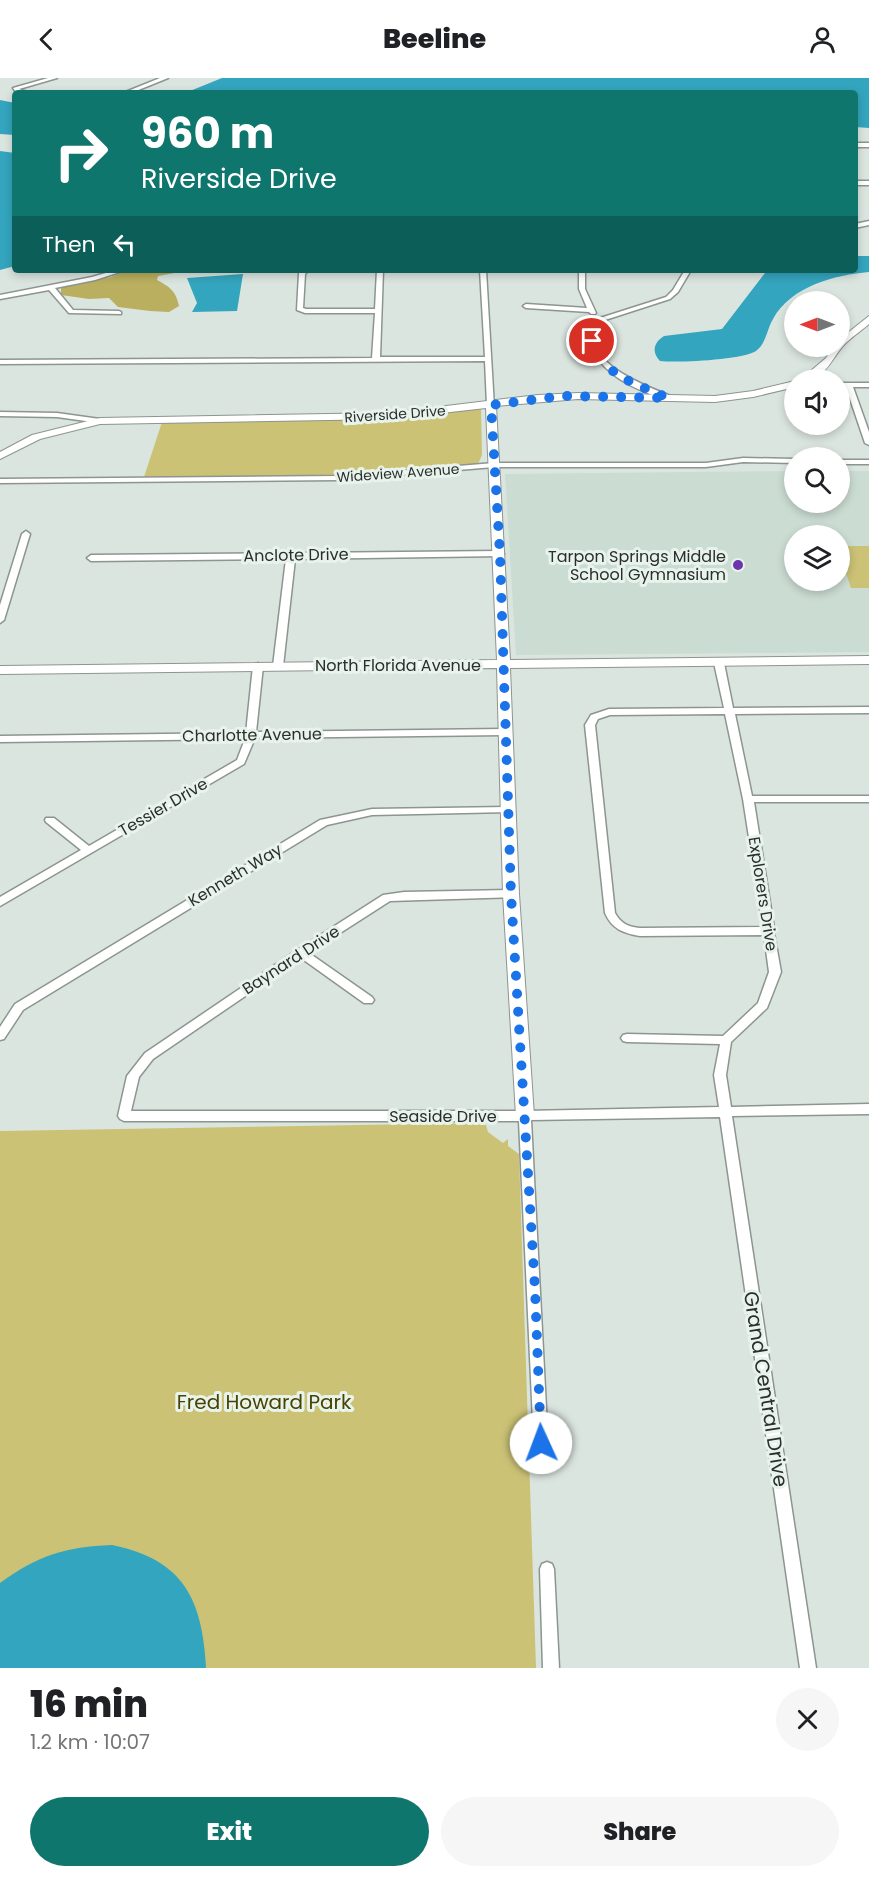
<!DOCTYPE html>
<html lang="en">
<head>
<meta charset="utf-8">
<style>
  body { margin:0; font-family:Poppins,sans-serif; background:#f6f6f6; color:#202124; height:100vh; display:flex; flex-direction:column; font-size:22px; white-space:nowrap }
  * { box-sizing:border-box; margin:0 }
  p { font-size:20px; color:#757577 }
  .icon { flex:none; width:33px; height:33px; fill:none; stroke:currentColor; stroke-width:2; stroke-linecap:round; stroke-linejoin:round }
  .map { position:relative; height:1590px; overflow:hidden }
  .side { display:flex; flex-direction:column; background:#fff; flex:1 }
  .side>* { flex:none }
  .guide { position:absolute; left:12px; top:12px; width:846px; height:183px; border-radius:6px; box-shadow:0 3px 9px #0003; background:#0f766e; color:#fff; overflow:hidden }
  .needle { width:39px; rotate:270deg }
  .tools { position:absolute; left:784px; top:213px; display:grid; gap:12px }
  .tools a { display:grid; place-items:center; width:66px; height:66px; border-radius:50%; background:#fff; box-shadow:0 3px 9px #0003; font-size:30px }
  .pin { position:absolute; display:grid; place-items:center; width:51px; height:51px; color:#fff; margin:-26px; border:3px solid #fff; border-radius:50%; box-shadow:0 2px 6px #0007 }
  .me { position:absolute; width:66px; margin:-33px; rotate:358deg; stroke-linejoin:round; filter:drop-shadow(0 0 4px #0008) }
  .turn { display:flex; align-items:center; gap:21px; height:126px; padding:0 30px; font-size:27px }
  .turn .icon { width:78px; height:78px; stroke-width:2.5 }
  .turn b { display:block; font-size:42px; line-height:51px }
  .then { display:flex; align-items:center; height:57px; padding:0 30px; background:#0003; gap:12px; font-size:22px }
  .round { display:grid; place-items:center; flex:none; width:63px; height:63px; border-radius:32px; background:#f6f6f6 }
  .headline { display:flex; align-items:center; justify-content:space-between; height:102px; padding:0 30px }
  h1 { font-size:36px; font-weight:800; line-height:45px }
  .action { display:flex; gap:12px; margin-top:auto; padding:12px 30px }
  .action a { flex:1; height:69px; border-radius:36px; background:#0f766e; color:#fff; font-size:24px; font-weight:800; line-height:69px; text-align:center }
  .action a+a { background:#f6f6f6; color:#202124 }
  header { display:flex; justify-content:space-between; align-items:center; height:78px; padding:0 30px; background:#fff; font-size:27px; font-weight:800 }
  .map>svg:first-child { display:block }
  .built { fill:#cbdcd2; fill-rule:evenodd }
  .green { fill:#cbc276 }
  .forest { fill:#b9af5e }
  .water { fill:#34a5be }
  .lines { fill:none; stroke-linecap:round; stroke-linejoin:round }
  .street-casing { stroke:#8c958f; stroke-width:3 }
  .secondary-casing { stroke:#8c958f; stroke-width:2 }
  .street { fill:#fff; fill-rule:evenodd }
  .secondary { fill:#fff; fill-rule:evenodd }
  .route { stroke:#1a73e8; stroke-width:10; stroke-dasharray:0 18 }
  .poi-dot { fill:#6d35ab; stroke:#e8f3ec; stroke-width:2 }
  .labels { text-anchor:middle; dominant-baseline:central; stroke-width:6; stroke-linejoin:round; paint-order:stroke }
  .far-street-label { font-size:14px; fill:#2a2e2c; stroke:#e8f3ec }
  .street-label { font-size:16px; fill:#2a2e2c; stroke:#e8f3ec }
  .poi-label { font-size:16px; fill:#2a2e2c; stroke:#e8f3ec; text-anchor:end }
  .near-street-label { font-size:20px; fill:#2a2e2c; stroke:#e8f3ec }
  .near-park-label { font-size:20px; fill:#494200; stroke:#e8f3ec }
</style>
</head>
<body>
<header><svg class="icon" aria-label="back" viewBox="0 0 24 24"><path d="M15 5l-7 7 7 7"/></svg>Beeline<svg class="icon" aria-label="person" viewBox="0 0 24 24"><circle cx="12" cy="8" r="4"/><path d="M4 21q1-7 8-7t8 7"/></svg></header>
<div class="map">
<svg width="869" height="1590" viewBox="0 0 869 1590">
  <rect width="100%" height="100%" fill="#dbe5df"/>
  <path class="built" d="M795,393V424H840V393H869V574L516,577L505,396ZM795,458H840V502H795Z"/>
  <g class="green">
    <polygon points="481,330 482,377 478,386 401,390 347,397 144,399 162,344 385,341"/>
    <polygon points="840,468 869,468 869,510 851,510 840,477"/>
    <polygon points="480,1045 486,1047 488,1054 503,1065 508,1061 508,1068 519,1076 536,1590 0,1590 0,1053"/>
  </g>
  <path class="forest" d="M128,192H191L158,198L157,202C170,209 176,213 179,228L169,234L150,233L118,229L109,220L89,221L61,217V209L111,199Z"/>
  <g class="water">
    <polygon points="222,0 869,0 869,50 855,49 855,15 185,15"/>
    <polygon points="0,22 15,25 15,57 0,56"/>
    <polygon points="0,73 15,75 15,188 0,192"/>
    <path d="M855,178H869V194C835,197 791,208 773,241C767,251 766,266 756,273C742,282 677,285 660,283C651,274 654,264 664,258L722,251L765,195L769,192H855Z"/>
    <polygon points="243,196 237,233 192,234 197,225 187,200"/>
    <path d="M112,1467C184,1482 202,1521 206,1590H0V1505C38,1477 66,1469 112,1467Z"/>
  </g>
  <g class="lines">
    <g class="street-casing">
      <g id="street">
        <polygon points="48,0 57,0 19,11 30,15 16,14 13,10"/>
        <polygon points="160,0 168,0 131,15 123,15"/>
        <rect x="855" y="65" width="14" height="4"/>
        <rect x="855" y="103" width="14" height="4"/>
        <polygon points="869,143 869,147 855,150 855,146"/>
        <polygon points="116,192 126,192 95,202 55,210 73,232 119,233 121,234 121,236 69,235 49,212 0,221 0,217 92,199"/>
        <polygon points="302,192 309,192 305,196 303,230 306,231 375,231 377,192 383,192 380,279 485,279 480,192 486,192 494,329 487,327 485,283 0,286 0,282 372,280 375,235 305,235 297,232 299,195"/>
        <polygon points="579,192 585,192 585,211 596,235 595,236 591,236 589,234 526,230 523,228 526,226 587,230 579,211"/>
        <path d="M685,192H691L678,214L670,221L602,243C600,249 597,255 596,261C593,289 651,310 671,318L672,320L668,322C635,312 601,297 588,263L597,241L666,219L673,212Z"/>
        <polygon points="840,305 869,305 869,309 853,309 869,354 869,367 865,365 846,309 840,309"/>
        <polygon points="0,334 57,335 100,341 104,343 100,345 57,339 0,338"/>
        <polygon points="743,380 795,381 795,385 743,384 706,389 494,389 339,402 0,405 0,401 339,398 494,385 706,385"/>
        <rect x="840" y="382" width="29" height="4"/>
        <polygon points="26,453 30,456 4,542 0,545 0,527 22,456"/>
        <polygon points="500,473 504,476 503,478 295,481 283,588 278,591 273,588 286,481 91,483 87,480 91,477"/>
        <path d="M719,582L724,585L733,630L869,629V635L735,636L752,718H869V724H754L774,850L775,853L774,855L781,894L767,930L731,964L726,997L731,1029L869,1026V1036L732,1038L816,1590H800L720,1039L531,1042L549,1387L547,1392L542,1393L537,1392L535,1387L519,1043H124L120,1041L118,1038L127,998L145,975L297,872L383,817L404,814L511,812L516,816L515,819L390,823L309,875L372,919L374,922L372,925H364L301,880L153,981L139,999L131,1033H525L719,1029L714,997L720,966L627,964L623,963L621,960L623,957L627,956L723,958L758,925L769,894L764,857L640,858C623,855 612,851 605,835L585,647L591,637L609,631L724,630L714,585ZM725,636L743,721L763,849L640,850C629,849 621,846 615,835L595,647L598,641L610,637Z"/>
        <polygon points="258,585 263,588 256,654 504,651 509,654 504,657 255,660 244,686 0,828 0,819 81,772 46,744 45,742 46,740 54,740 89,768 237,682 245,661 0,664 0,658 246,655 253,588"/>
        <polygon points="507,729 512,732 511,734 372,737 327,747 23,932 4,961 0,962 0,949 15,926 320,742 372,731"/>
        <polygon points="547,1484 552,1486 554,1491 559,1590 543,1590 540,1491 542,1486"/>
      </g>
    </g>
    <g class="secondary-casing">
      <g id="secondary">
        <path d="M869,238V246C861,253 850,260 843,268C829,284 826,302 800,302L826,280L833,268H840V261Z"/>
        <polygon points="795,303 795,309 753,319 715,324 578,321 496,328 510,582 869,578 869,586 510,590 519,816 534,1038 531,1043 525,1045 519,1043 516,1038 503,816 497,590 0,596 0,588 497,582 486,330 388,341 100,346 40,361 0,381 0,374 32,357 100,340 388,335 538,317 578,315 715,318 753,313"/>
      </g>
    </g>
    <use href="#street" class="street"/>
    <use href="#secondary" class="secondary"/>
  </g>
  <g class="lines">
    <path class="route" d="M541,1365L535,1211L511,816L500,476L491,327L564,318L668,320C641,308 599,296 592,263"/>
  </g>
  <circle class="poi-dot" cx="738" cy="487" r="6"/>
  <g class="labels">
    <g class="far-street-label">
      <text transform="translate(395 336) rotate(-4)">Riverside Drive</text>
      <text transform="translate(398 395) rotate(-4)">Wideview Avenue</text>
    </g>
    <g class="street-label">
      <text transform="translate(296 477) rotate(-1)">Anclote Drive</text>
      <text x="398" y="587">North Florida Avenue</text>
      <text transform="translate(252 657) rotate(-1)">Charlotte Avenue</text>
      <text transform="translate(163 729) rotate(-30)">Tessier Drive</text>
      <text transform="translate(235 797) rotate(-31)">Kenneth Way</text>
      <text transform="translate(763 816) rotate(81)">Explorers Drive</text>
      <text transform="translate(291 882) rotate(-33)">Baynard Drive</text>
      <text x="443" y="1038">Seaside Drive</text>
    </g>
    <g class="poi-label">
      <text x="726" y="478">Tarpon Springs Middle<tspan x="726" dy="18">School Gymnasium</tspan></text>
    </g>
    <g class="near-street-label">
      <text transform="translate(766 1311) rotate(81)">Grand Central Drive</text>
    </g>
    <g class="near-park-label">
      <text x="264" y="1324">Fred Howard Park</text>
    </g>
  </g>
</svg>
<div class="tools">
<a><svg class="needle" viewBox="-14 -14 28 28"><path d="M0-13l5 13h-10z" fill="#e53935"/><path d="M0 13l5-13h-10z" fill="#757577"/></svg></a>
<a><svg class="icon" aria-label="sound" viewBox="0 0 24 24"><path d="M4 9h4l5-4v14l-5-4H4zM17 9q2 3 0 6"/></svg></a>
<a><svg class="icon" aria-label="search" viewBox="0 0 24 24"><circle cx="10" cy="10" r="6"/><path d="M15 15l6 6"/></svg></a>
<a><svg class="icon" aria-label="layers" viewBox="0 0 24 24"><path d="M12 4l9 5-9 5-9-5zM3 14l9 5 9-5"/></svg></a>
</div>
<div class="pin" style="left:592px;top:263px;background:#d93025"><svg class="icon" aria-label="arrive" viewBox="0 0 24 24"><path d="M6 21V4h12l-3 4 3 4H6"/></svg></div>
<svg class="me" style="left:541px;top:1365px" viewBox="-20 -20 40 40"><circle r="19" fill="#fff"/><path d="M0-13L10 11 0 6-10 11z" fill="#1a73e8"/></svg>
<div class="guide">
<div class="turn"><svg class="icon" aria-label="right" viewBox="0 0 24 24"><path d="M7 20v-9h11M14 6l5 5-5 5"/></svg><div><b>960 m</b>Riverside Drive</div></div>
<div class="then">Then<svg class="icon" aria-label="left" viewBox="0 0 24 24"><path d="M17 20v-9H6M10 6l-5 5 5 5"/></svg></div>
</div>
</div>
<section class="side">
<div class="headline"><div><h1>16 min</h1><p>1.2 km · 10:07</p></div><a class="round"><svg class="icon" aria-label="close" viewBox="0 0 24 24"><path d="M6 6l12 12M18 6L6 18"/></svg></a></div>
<div class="action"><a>Exit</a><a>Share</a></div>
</section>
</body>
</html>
